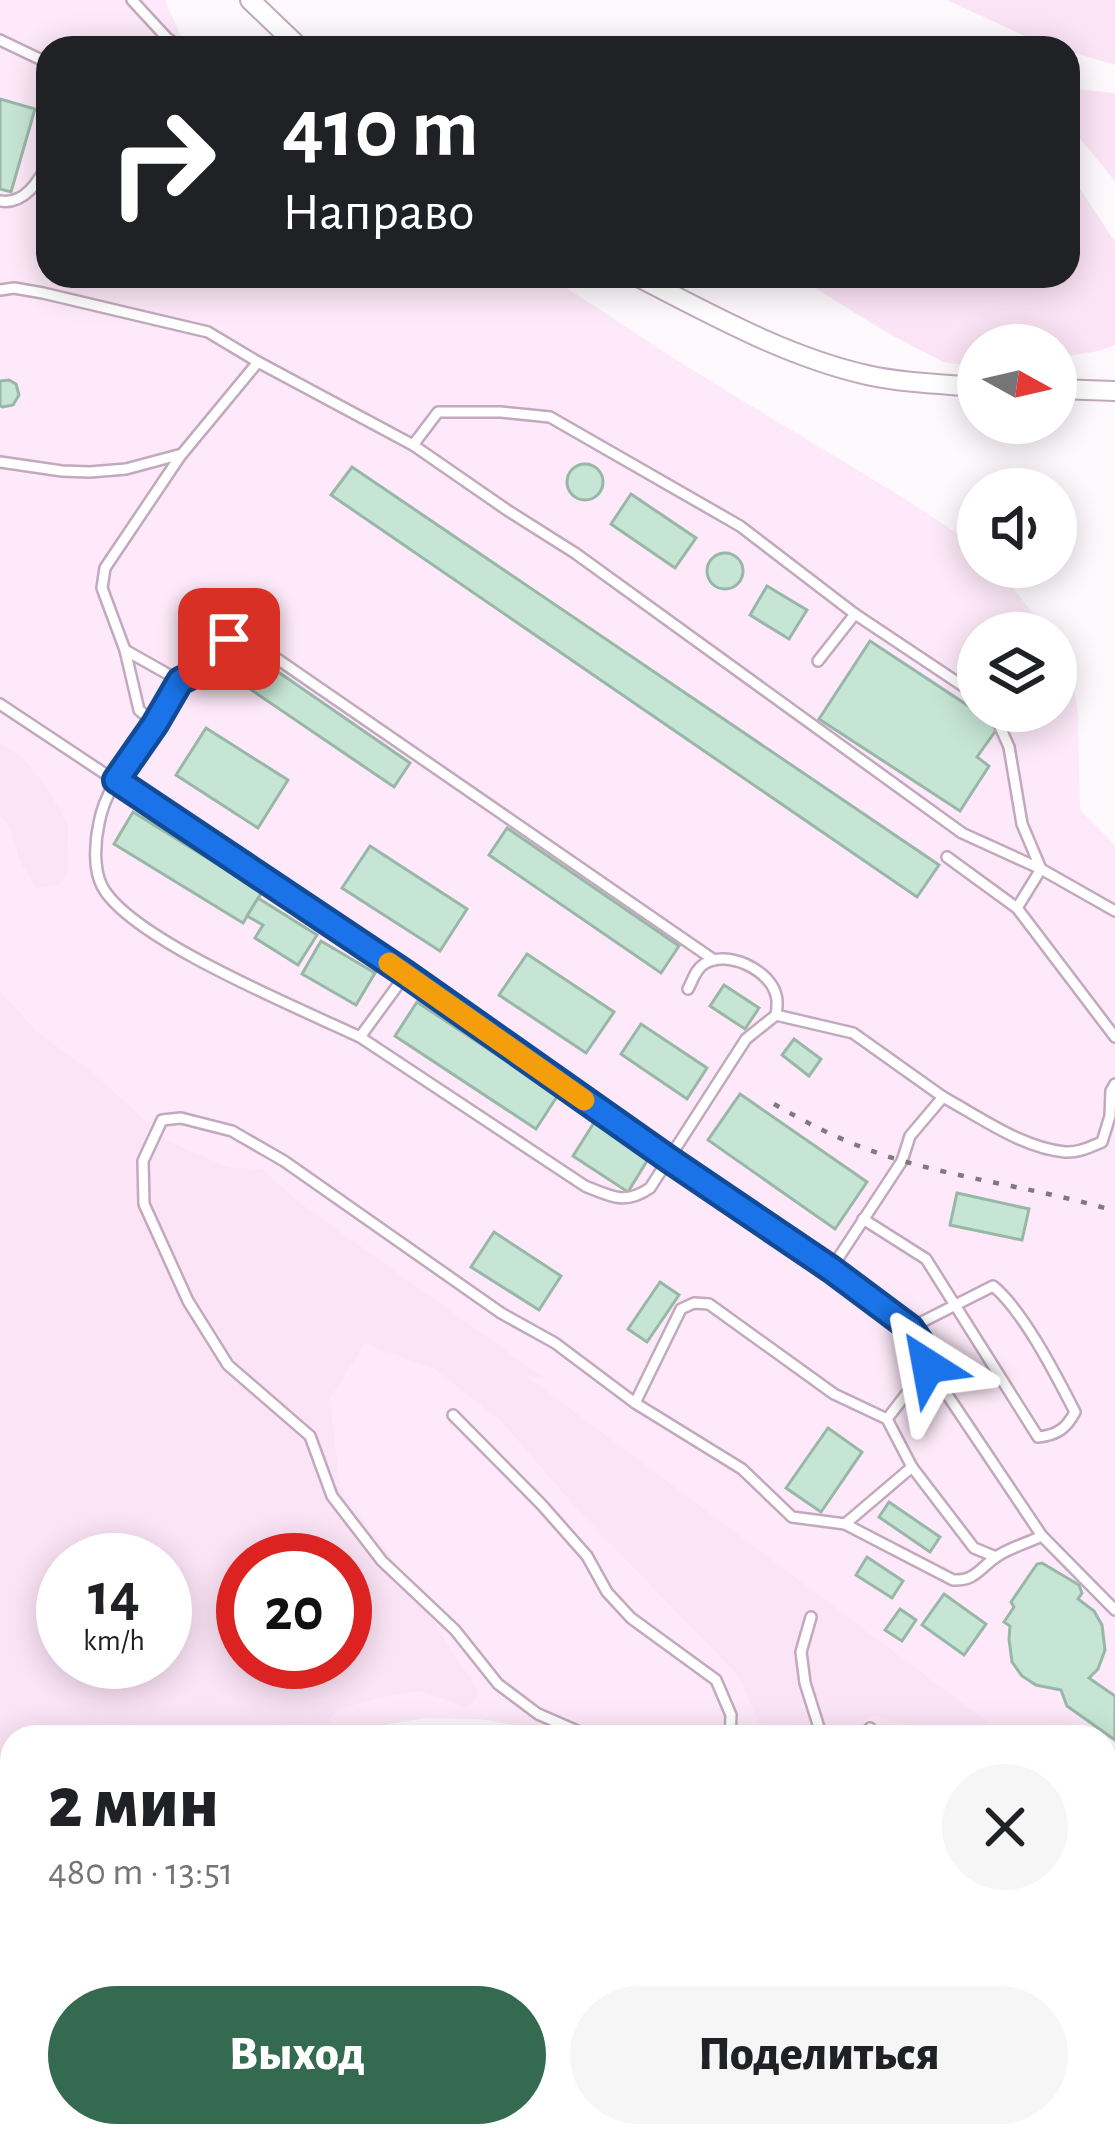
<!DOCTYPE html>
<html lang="ru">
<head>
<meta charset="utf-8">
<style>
  body { margin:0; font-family:"Alegreya Sans",sans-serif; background:#f6f6f6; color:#202124; height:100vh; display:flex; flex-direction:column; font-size:45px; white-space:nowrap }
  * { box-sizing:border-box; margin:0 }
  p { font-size:39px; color:#757577 }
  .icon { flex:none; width:66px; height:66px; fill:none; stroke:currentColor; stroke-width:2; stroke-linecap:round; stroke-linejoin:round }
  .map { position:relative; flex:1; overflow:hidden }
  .side { position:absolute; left:0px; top:1725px; width:1116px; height:423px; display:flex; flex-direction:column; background:#fff; border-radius:36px 36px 0 0; box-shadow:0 6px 30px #0003 }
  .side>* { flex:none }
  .banner { position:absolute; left:36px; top:36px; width:1044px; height:252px; border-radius:36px; box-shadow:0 6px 30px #0003; background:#202124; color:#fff; overflow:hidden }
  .needle { width:78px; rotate:98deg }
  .buttons { position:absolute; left:957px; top:324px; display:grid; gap:24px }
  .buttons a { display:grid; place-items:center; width:120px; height:120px; border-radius:50%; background:#fff; box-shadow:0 6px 30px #0003; font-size:60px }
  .speed { position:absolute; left:36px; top:1533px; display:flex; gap:24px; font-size:60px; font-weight:700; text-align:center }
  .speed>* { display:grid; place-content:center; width:156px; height:156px; border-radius:50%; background:#fff; box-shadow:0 6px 30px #0003; line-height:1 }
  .speed small { font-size:30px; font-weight:400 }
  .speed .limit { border:18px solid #d22; background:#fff; color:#111 }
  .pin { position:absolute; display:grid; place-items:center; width:102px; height:102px; color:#fff; margin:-51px; border-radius:24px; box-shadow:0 6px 18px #0006 }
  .me { position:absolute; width:132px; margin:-66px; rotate:326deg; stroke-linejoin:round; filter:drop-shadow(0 0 9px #0008) }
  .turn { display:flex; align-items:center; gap:42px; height:252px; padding:0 48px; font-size:54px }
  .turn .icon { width:156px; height:156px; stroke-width:2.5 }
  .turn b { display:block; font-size:84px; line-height:102px }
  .round { display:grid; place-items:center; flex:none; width:126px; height:126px; border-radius:63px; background:#f6f6f6 }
  .summary { display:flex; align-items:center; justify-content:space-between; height:204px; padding:0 48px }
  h1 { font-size:72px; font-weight:800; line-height:90px }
  .button { display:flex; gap:24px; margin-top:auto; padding:24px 48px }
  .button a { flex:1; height:138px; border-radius:72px; background:#336a50; color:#fff; font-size:48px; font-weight:800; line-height:138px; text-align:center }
  .button a+a { background:#f6f6f6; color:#202124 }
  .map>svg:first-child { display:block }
  .built { fill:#fde9f9; fill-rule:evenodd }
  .green { fill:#fce4f7; fill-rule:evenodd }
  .building { fill:#c7e5d4; stroke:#99b7a7; stroke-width:3 }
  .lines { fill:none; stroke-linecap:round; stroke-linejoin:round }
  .service-casing { stroke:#c2a9bd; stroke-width:14 }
  .minor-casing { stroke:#c2a9bd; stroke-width:22 }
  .path { stroke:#7f787d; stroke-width:3; stroke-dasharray:6 6; stroke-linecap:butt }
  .service { stroke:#fff; stroke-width:9 }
  .minor { stroke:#fff; stroke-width:18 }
  .rail { stroke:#7f797e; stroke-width:4.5; stroke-dasharray:6 12; stroke-linecap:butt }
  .route-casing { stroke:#114b97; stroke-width:30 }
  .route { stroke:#1a73e8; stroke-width:21 }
  .slow { stroke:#f59e0b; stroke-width:21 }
</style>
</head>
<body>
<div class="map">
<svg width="1115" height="2146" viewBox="0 0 1115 2146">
  <rect width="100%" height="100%" fill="#fef9fd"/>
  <path class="built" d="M0,0H165L180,34L202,48H48V276H548L689,368L902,497L978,547V567H997L1048,633H978V711H1056V643L1071,662L1078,716L1080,810L1115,845V1732L1104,1748V1737H915L896,1731L879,1737H570L554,1732L479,1719L425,1718L389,1724L345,1737H12V1982L0,1985ZM63,1560H165V1662H63ZM243,1560H345V1662H243Z"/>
  <g class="green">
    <polygon points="947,0 1115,0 1115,65 1068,51 1068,48 1040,43"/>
    <polygon points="1074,89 1115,93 1115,181 1068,124 1068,92"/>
    <polygon points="1068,171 1115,242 1115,345 1099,351 1056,358 1056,345 978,345 978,367 943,362 886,332 804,281 789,276 1068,276"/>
    <polygon points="0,743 23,758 46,786 68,825 67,877 58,885 37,888 20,862 11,828 0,815"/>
    <path d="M0,991L36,1031L98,1077L167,1141L228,1167L262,1169L300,1203L544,1378L526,1376L1007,1737H951L877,1716L868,1718L849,1737H826L800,1652L820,1737H765L737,1674L586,1519L501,1421L433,1368L365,1344L330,1398L340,1489L404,1574L453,1653L476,1686L478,1695L472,1704L464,1707L422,1691L391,1695L338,1709L331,1718L326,1737H12V1814L0,1807ZM63,1560H165V1662H63ZM243,1560H345V1662H243Z"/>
    <polygon points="173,2136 580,2136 581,2146 178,2146"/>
  </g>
  <g class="building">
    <polygon points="0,99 35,109 11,192 0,189"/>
    <polygon points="9,380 16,384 19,395 13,405 3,407 0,406 0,381"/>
    <circle cx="585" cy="482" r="18"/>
    <polygon points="352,467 939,865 917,897 331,495"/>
    <polygon points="631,494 696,538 675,568 611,524"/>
    <circle cx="725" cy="571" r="18"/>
    <polygon points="767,586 807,610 789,639 750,615"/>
    <polygon points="191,600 229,622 224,631 185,609"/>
    <polygon points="870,641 999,726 977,757 989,766 960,811 819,719"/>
    <polygon points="245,649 410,763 394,787 228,674"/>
    <polygon points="206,728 288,780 258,828 176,775"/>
    <polygon points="133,812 262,892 243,923 114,844"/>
    <polygon points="507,828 679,946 661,973 489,855"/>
    <polygon points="370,846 467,909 440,951 342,888"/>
    <polygon points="258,898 317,935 298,965 255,938 263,925 247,916"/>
    <polygon points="321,941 375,973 356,1005 302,974"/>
    <polygon points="527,954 614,1012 586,1053 499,995"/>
    <polygon points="724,985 759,1008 745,1029 710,1006"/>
    <polygon points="417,1002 558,1095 536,1129 395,1036"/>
    <polygon points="641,1024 707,1068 687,1099 621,1054"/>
    <polygon points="794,1039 821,1059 809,1076 782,1055"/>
    <polygon points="740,1094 867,1182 835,1229 708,1140"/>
    <polygon points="595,1121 650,1156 628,1192 573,1156"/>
    <polygon points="957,1193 1029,1209 1022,1240 950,1225"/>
    <polygon points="494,1232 561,1276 539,1310 471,1267"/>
    <polygon points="660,1282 679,1295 647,1342 628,1329"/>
    <polygon points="828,1428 862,1452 821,1512 786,1488"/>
    <polygon points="889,1502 940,1537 930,1552 879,1517"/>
    <polygon points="867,1557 903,1581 892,1598 856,1575"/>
    <polygon points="1042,1563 1079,1585 1082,1593 1078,1599 1094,1611 1102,1625 1105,1650 1098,1669 1089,1678 1115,1696 1115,1740 1067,1706 1061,1690 1036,1685 1022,1676 1012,1662 1009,1639 1010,1626 1004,1622 1014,1607 1011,1602 1037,1564"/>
    <polygon points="944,1594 986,1624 964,1655 922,1625"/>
    <polygon points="900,1609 916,1620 902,1641 885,1630"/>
    <polygon points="1104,2067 1115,2073 1115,2118 1104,2111"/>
  </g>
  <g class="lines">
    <g class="service-casing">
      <g id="service">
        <polyline points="132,0 167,38 181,48"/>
        <polyline points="0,40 48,63"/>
        <path d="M0,201C24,205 38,182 48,164"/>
        <polyline points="0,290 14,288 43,293 208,332 258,362"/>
        <polyline points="413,445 438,412 501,412 550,417 740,526 855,614"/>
        <polyline points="0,462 62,471 90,472 126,469 182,454 258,362 413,445 507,510 575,553 962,833 1041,869 1115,911"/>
        <polyline points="125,650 180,681"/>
        <polyline points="818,661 855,614 978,696"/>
        <polyline points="0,704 406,974 670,1160 831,1269 910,1328 922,1345 928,1366 887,1419"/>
        <polyline points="993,711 1009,747 1022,824 1041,869 1017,908"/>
        <polyline points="155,724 139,710 125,650 102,588 105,568 181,455"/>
        <polyline points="947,857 1017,908 1115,1037"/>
        <path d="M406,974L360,1037L585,1186C612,1197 625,1205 650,1188L746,1039L776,1015L853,1033L943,1097"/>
        <path d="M688,989C693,980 695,970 704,964C727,949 770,970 776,995C778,1001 777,1009 776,1015"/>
        <path d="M360,1037C301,1009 129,939 102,886C93,869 95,841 99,823C107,780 141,749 162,713C167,703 173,688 180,681C187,675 198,674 205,669C220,658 223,634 244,636L714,960"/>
        <path d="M863,1219L926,1259L1038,1437C1057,1435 1066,1429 1075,1412C1057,1377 1023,1310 993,1286L910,1328"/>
        <path d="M831,1269L902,1161L910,1136L943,1097C980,1117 1022,1148 1065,1152C1078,1153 1090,1147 1102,1142L1110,1116L1111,1091L1115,1084"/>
        <polygon points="694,1303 709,1304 834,1394 887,1419 912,1467 845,1524 792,1517 742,1469 635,1403 681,1309"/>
        <polyline points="928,1366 1042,1536"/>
        <polyline points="453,1415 541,1504 587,1556 607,1592 631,1618 716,1680 731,1715 730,1737"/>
        <polyline points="912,1467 974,1548 996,1557"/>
        <path d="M845,1524L953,1580C975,1581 979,1569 996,1557C1009,1548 1027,1543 1042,1536L1115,1610"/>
        <polyline points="811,1617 801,1652 805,1683 822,1737"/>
        <polyline points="591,1737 538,1714 498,1684 455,1630 382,1561 332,1496 310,1436 228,1365 188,1301 144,1204 143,1161 162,1120 181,1118 232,1131 284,1161 501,1313 555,1343 635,1403"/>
        <polyline points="861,1737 870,1728"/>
        <polyline points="0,1846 12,1856"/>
        <polyline points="0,2011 3,2003 12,1996"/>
        <polyline points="1104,2046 1115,2053"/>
        <polyline points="593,2136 595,2146"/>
        <polyline points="873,2136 880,2136"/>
        <polyline points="927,2136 947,2146"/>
        <polyline points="679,2146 680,2136"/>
      </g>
    </g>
    <g class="minor-casing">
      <g id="minor">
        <polyline points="250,0 300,48"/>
        <path d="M636,276C711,314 784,356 867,375C903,383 941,384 978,387"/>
        <polyline points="1056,389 1115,391"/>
        <polyline points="765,2136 770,2146"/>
      </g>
    </g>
    <g class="path">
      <polyline points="152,2136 158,2146"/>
      <polyline points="801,2136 810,2146"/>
    </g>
    <use href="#service" class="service"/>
    <use href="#minor" class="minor"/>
    <path class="rail" d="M774,1104C815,1128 857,1148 903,1161C973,1181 1045,1190 1115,1211"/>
  </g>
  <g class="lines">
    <g class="route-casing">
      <polyline id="route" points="229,639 208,667 180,681 155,724 116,780 406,974 670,1160 831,1269 910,1328 922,1345 928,1366"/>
    </g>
    <use href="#route" class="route"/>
    <polyline class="slow" points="389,963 584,1100"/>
  </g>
</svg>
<div class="buttons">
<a><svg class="needle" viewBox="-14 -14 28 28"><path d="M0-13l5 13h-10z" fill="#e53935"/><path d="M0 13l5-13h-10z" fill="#757577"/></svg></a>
<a><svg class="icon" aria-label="sound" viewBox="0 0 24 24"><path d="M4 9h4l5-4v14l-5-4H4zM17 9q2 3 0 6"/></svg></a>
<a><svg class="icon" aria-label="layers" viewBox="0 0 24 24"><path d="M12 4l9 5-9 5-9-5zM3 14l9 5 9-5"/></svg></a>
</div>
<div class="speed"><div>14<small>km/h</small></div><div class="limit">20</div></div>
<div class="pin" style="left:229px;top:639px;background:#d93025"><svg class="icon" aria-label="arrive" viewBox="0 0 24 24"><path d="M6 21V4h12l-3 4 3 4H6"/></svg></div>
<svg class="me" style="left:928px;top:1366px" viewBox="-20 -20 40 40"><path d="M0-17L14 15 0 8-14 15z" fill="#1a73e8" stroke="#fff" stroke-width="4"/></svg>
<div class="banner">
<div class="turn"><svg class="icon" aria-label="right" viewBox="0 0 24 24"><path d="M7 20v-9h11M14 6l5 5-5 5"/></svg><div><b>410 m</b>Направо</div></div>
</div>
<section class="side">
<div class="summary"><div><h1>2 мин</h1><p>480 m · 13:51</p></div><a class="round"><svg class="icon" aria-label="close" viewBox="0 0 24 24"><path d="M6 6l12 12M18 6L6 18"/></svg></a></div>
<div class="button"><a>Выход</a><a>Поделиться</a></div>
</section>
</div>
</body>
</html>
